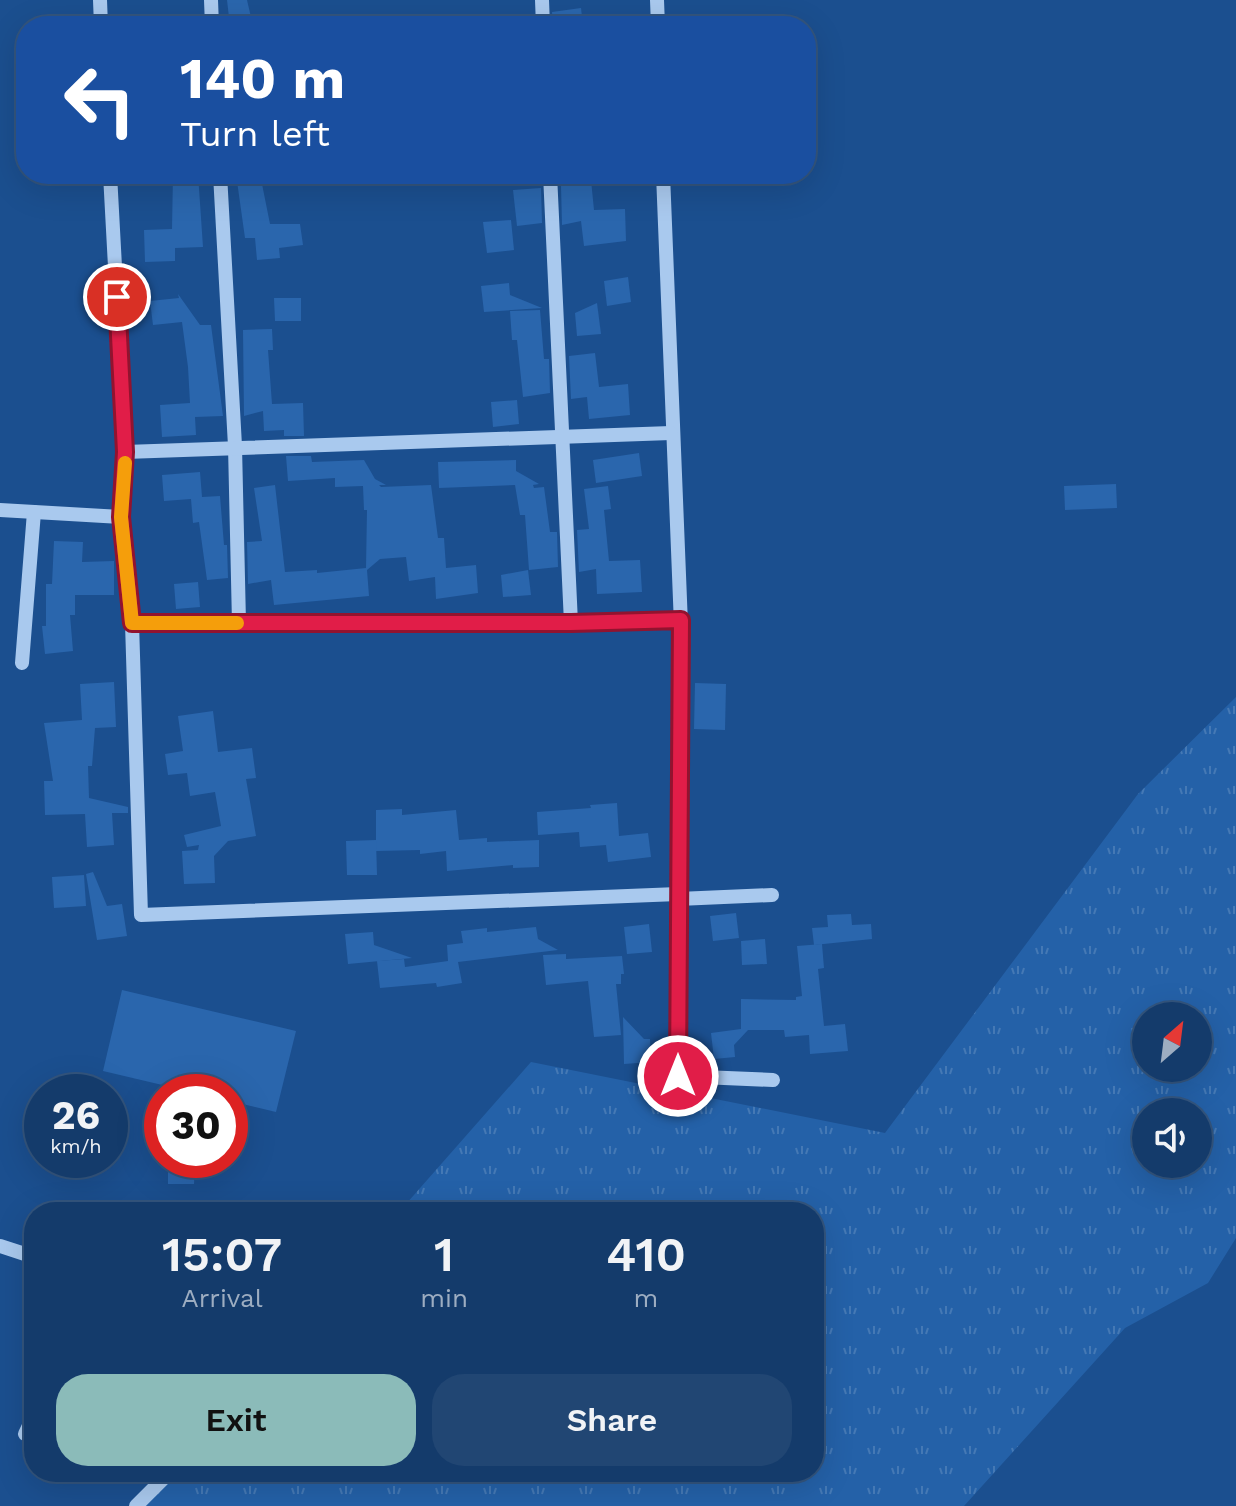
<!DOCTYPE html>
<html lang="en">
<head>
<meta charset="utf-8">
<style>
  body { margin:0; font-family:"Work Sans",sans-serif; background:#214673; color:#f1f3f6; height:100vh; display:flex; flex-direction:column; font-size:30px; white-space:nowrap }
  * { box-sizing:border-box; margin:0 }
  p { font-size:26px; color:#9dadc1 }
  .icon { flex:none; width:44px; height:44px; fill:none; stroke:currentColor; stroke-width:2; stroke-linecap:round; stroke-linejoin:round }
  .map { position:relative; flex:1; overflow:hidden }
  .drawer { position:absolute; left:24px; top:1202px; width:800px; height:280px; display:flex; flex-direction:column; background:#143b6b; border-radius:32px; box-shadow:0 8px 32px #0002,0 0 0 2px #33557e }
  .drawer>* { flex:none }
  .hud { position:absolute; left:16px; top:16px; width:800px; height:168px; border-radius:32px; box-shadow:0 8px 32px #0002,0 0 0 2px #33557e; background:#1a4fa0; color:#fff; overflow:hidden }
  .needle { width:52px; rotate:28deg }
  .tools { position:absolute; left:1132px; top:1002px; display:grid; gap:16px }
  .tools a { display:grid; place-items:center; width:80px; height:80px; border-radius:50%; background:#143b6b; box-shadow:0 8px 32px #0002,0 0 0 2px #33557e; font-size:40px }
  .speed { position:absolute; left:24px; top:1074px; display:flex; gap:16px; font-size:40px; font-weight:700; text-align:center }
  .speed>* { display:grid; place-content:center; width:104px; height:104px; border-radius:50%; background:#143b6b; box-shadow:0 8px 32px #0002,0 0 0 2px #33557e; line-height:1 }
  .speed small { font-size:20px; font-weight:400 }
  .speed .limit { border:12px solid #d22; background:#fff; color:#111 }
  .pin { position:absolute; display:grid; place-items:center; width:68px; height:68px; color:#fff; margin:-34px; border:4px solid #fff; border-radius:50%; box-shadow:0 2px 8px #0007 }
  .me { position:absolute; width:88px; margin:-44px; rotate:0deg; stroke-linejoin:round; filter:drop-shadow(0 0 6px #0008) }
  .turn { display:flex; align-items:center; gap:28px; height:168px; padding:0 32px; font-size:36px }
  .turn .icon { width:104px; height:104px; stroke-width:2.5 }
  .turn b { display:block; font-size:56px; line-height:68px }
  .eta { display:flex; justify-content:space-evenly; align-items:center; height:136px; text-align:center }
  .eta b { font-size:48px; font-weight:600; line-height:56px }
  .button { display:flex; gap:16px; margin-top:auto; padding:16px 32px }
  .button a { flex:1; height:92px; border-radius:32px; background:#8bbbb9; color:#111; font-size:32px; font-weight:600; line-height:92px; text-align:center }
  .button a+a { background:#214673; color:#f1f3f6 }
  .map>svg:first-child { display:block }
  .grass { fill:url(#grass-tufts); fill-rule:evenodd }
  .building { fill:#2a66ad }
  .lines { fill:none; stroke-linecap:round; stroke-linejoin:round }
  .minor { stroke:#a9c9ee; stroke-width:14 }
  .route-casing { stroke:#92132f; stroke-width:20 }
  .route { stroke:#e11d48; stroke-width:14 }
  .slow { stroke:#f59e0b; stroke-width:14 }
</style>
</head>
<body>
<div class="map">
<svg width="1236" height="1506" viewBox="0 0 1236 1506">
  <defs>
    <pattern id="grass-tufts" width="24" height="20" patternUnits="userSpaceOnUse" patternTransform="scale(2)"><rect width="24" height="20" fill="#2461a8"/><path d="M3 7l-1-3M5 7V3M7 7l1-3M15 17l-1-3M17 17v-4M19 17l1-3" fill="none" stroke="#4579b5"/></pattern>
  </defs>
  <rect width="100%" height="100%" fill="#1b4f8f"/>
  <path class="grass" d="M1236,697V1238L1208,1283L1125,1328L964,1506H141L171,1472H814V1212H399L531,1062L885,1133L1138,794ZM1146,1016H1198V1068H1146ZM1146,1112H1198V1164H1146Z"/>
  <g class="building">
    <polygon points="227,0 247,0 253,26 230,26"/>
    <polygon points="581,8 583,26 553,26 552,12"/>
    <polygon points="173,174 198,174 203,247 175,248 175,261 145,262 144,230 172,229"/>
    <polygon points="236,174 260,174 270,224 300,224 303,245 279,248 280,258 257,260 255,238 245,238"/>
    <polygon points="591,180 594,210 625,209 626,241 584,246 581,221 562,225 561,186 566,186 566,183"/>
    <polygon points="541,188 542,223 517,226 513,190"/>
    <polygon points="511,220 514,250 487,253 483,222"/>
    <polygon points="628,277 631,302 607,306 604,281"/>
    <polygon points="509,283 510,295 542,308 484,312 481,286"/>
    <polygon points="178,294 200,325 211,325 223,416 195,417 196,435 162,437 160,405 190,403 188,367 182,322 153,325 150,301 179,298"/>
    <polygon points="274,298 301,298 301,321 275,321"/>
    <polygon points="597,303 601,334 577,336 575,313"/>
    <polygon points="540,310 544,359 549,359 550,393 523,397 517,340 512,340 510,311"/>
    <polygon points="272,329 273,350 268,350 272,404 303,403 304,436 284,436 284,430 264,431 263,411 244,416 243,330"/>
    <polygon points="595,353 599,387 628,384 630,415 589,419 587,397 571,399 569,356"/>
    <polygon points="517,400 519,424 493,427 491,402"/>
    <polygon points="639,453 642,476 596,483 593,460"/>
    <polygon points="286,456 311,456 312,462 364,460 375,479 386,485 379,485 381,487 431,485 438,538 444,538 446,568 476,565 478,593 436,599 435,577 409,581 406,557 380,559 367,570 369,596 274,605 271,580 248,584 247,542 262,541 254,488 275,485 285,572 317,570 317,573 366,568 367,510 364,510 363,486 335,487 335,478 288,481"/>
    <polygon points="516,460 516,471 539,484 533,485 534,488 544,487 550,532 557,532 558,567 529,570 525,515 520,515 515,485 439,488 438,462"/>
    <polygon points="200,472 202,497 220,496 224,545 227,545 228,578 207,580 199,522 193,523 191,499 164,501 162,475"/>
    <polygon points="1116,484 1117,508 1065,510 1064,486"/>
    <polygon points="608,486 611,509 604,510 609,561 640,560 642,592 597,594 596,569 579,572 577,530 589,529 584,489"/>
    <polygon points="54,541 83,542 82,562 114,561 114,595 75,595 75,615 70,615 73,651 45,654 42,626 46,626 46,584 52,584"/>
    <polygon points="528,570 531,595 503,597 501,575"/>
    <polygon points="198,582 200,607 176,609 174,584"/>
    <polygon points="114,682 116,727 95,728 92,766 88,766 89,798 128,807 128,813 112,813 114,845 87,847 85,814 45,815 44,781 53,781 44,723 82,720 80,684"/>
    <polygon points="695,683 726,684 725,730 694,729"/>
    <polygon points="213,711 218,752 252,748 256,778 246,779 256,836 228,841 214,856 215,883 184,884 182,851 198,850 199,845 187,847 184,835 221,826 215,792 190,796 187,773 168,775 165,754 183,751 178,716"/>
    <polygon points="617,803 619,836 648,833 651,857 608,862 606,845 580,847 579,832 538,835 537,812 591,808 590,805"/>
    <polygon points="402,809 402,815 456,810 459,840 487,838 487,842 539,840 539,867 513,868 513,865 447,871 446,851 420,854 420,850 376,851 376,810"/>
    <polygon points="376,840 377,875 347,875 346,841"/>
    <polygon points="93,872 107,906 122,904 127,936 97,940 86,874"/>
    <polygon points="84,875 86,906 54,908 52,877"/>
    <polygon points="736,913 739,938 713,941 710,916"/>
    <polygon points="851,914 852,925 871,924 872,939 814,945 812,928 828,927 827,915"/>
    <polygon points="649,924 652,952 627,954 624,927"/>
    <polygon points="536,927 538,939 558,950 458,962 462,983 437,987 436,983 380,988 377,961 404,959 405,967 448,961 447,945 463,943 461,931 487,928 487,932"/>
    <polygon points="373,932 374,945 412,958 348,964 345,934"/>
    <polygon points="765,939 767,964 742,965 741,941"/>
    <polygon points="822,944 824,968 818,969 824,1026 845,1024 848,1051 810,1054 809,1035 785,1037 784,1030 748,1030 734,1045 735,1057 714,1059 711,1033 741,1029 741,999 796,1000 796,997 802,996 797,946"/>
    <polygon points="566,954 566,959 622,956 624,974 621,974 621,984 616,984 621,1035 594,1037 588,981 546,985 543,955"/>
    <polygon points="122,990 296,1031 276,1112 230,1101 230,1092 192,1092 103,1071"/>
    <polygon points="623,1017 644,1039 650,1039 651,1062 624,1064"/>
    <polygon points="168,1164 195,1164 194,1184 168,1184"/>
  </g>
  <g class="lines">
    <g class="minor">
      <polyline points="100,0 101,26"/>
      <polyline points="211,0 212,26"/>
      <polyline points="542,0 543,26"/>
      <polyline points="657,0 658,26"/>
      <polyline points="110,174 125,452 121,517 132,623 141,915 678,894"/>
      <polyline points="220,174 235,446 239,623"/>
      <polyline points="550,174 571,623"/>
      <polyline points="663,174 681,625 678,1076 773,1080"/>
      <polyline points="125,452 671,433"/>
      <polyline points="0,510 121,517"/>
      <polyline points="132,623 571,623 681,620"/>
      <polyline points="22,663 34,512"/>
      <polyline points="678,899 772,895"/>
      <polyline points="0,1246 34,1257"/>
      <polyline points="25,1434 34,1415"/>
      <polyline points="136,1506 170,1472"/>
    </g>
  </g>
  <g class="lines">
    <g class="route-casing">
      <polyline id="route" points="117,297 125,452 121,517 132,623 571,623 681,620 678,1076"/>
    </g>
    <use href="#route" class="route"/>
    <polyline class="slow" points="125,463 121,517 132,623 237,623"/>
  </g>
</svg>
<div class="tools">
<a><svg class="needle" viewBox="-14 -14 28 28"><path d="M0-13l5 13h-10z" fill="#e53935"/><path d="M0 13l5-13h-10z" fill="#9dadc1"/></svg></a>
<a><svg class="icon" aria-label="sound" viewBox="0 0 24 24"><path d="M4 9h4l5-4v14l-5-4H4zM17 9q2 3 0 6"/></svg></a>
</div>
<div class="speed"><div>26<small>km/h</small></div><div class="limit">30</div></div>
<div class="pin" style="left:117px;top:297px;background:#d93025"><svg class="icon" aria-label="arrive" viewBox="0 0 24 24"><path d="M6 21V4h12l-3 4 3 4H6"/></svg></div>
<svg class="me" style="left:678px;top:1076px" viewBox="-20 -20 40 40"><circle r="17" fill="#e11d48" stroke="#fff" stroke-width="3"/><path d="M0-11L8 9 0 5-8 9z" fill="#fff"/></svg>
<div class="hud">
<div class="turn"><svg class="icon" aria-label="left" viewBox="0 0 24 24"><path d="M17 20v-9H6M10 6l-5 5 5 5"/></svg><div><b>140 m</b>Turn left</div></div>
</div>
<section class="drawer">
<div class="eta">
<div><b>15:07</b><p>Arrival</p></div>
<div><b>1</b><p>min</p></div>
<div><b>410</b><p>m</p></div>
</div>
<div class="button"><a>Exit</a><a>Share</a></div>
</section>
</div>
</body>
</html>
